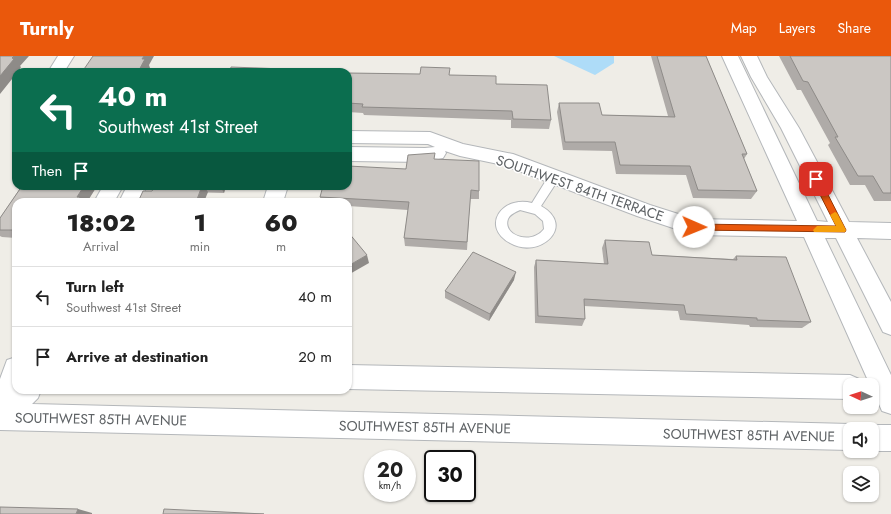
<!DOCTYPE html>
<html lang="en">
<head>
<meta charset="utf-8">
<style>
  body { margin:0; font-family:Jost,sans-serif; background:#f2f2f2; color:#222; height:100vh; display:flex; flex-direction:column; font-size:15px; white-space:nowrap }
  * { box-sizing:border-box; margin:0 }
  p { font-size:13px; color:#767676 }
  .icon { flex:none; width:22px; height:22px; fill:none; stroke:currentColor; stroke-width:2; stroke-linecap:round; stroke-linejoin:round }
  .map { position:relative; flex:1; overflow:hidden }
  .drawer { position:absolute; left:12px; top:142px; width:340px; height:196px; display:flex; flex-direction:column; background:#fff; border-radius:12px; box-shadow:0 1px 3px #0004 }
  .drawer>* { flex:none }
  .guide { position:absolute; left:12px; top:12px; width:340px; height:122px; border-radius:12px; box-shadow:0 1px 3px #0004; background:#0b6e4f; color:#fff; overflow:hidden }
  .needle { width:26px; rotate:273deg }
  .controls { position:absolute; left:843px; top:322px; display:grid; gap:8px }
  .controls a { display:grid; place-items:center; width:36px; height:36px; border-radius:8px; background:#fff; box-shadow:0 1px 3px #0004; font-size:20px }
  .speed { position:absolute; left:364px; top:394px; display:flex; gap:8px; font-size:20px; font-weight:700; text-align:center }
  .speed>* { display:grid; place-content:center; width:52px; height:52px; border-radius:50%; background:#fff; box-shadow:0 1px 3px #0004; line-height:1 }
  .speed small { font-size:10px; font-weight:400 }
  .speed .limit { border:2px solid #111; border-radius:6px; background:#fff; color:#111 }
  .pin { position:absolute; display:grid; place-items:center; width:34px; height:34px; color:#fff; margin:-17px; border-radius:8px; box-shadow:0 2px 6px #0006 }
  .me { position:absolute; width:44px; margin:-22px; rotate:91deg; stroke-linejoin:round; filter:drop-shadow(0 0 3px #0008) }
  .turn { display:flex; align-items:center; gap:14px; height:84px; padding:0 20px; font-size:18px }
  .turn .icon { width:52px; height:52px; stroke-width:2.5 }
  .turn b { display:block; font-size:28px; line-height:34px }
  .then { display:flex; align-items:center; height:38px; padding:0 20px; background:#0003; gap:8px; font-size:15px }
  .eta { display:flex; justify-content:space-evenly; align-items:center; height:68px; text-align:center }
  .eta b { font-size:24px; font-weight:800; line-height:28px }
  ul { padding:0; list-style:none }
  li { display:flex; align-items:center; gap:12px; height:60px; padding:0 20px; border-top:1px solid #e0e0e0 }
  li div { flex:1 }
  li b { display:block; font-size:15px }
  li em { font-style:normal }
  header { display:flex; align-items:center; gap:24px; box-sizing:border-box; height:56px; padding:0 20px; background:#ea580c; color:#fff }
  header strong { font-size:19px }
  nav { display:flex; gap:22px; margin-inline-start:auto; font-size:14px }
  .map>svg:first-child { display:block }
  .water { fill:#aedcf8 }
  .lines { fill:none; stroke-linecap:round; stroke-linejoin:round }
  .service-casing { stroke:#b4b7ba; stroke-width:2 }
  .minor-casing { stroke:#b4b7ba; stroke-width:2 }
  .service { fill:#fff; fill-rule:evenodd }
  .minor { fill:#fff; fill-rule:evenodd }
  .wall { fill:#afaba8 }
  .shaded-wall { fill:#8e8b88 }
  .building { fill:#cbc7c3; stroke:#8e8b88 }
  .route { fill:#ea580c; stroke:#983908 }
  .slow { fill:#f59e0b }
  .labels { text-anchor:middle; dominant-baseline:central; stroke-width:3; stroke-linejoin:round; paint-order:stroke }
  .street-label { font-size:14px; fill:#5e6265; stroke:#fff }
</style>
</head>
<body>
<header>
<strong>Turnly</strong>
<nav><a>Map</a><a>Layers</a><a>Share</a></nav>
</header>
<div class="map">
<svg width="891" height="458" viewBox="0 0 891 458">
  <rect width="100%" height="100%" fill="#efede7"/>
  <polygon class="water" points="554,0 614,0 614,7 595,19"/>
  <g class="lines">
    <g class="service-casing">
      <path id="service" d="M554,117L558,118L560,121L541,150C577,170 539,204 510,187C480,170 503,139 532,147L550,118ZM520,154L535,158L543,165L544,173C531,190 502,179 508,163C510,158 516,156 520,154Z"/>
    </g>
    <g class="minor-casing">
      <g id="minor">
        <polygon points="58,0 74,0 64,16 48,16"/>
        <polygon points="722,0 738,0 817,165 828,166 781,72 751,21 741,0 757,0 767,21 799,72 849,166 891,167 891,183 857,182 891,246 891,279 883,276 836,182 825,182 891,319 891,358 882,355 872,332 872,329 870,329 804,181 694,179 637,160 503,109 460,100 445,95 446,97 443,102 425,106 348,105 348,91 425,92 435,91 428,88 348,87 348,75 430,76 463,88 513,98 650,149 694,163 797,165"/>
        <polygon points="103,130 123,130 114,146 94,146"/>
        <polygon points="127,130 147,130 139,146 119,146"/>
        <polygon points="268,130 288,130 283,146 263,146"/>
        <polygon points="16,301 16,334 41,334 38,342 32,348 850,368 860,373 850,373 850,394 0,374 0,323 7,304"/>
        <polygon points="348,309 850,319 859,323 862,329 850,329 850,343 348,333"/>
        <polygon points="872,369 891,369 891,395 872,395 872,373 863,373"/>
      </g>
    </g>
    <use href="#service" class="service"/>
    <use href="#minor" class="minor"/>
  </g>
  <g class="wall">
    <polygon points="651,0 706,0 747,98 744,103 757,135 751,143 693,142 686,119 616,118 612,95 563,94 557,56 559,47 602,59 668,60"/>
    <polygon points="779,0 891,0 891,145 874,145 865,129 850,129 828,89 830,87 801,34 797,34"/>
    <polygon points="348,17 450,19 496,28 551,64 549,73 511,72 511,64 364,59 363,57 348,56"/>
    <polygon points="435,103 479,135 479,143 470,143 467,194 405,190 404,182 408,154 348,150 348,146 318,146 321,143 320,141"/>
    <polygon points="21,130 97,130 87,146 16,146 16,182 2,181 0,180 0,162 21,131"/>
    <polygon points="155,130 226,130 224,137 152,135"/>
    <polygon points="605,184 652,199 733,203 736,200 811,266 802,272 750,271 749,269 680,264 678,255 584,250 585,263 582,270 535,267 534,211 536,204 604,208 602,192"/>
    <polygon points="514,224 489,265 445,242 445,235"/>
  </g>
  <g class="shaded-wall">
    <polygon points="14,0 29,0 20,10 21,11 18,16 16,16 16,18 0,38 0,20"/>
    <polygon points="144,0 154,0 149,9 150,12 148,16 138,16 142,3"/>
    <polygon points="84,130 97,130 87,146 78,146 77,141"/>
    <polygon points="202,130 204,130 208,136 204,146 196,146"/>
    <polygon points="220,130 226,130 224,137"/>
    <polygon points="367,199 369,207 348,219 348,210"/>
    <polygon points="516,216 514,224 489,265 490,258"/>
    <polygon points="78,453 92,457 92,458 76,458"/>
  </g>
  <g class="building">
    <polygon points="0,0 14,0 12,2 14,3 0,20"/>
    <polygon points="93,0 144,0 142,3 145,3 138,16 82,16"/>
    <polygon points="657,0 706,0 747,98 742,98 757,135 698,134 690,110 620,109 615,86 565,86 559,47 599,47 602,59 675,61"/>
    <polygon points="790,0 891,0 891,137 883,137 873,120 858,120 835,81 838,81 808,26 803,25"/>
    <polygon points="231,11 310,14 309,16 230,16"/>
    <polygon points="421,11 450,12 449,19 496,20 496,28 547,29 551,64 513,63 512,55 362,51 363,48 348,47 348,17 420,18"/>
    <polygon points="435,97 434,103 479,105 479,135 471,134 467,186 404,182 409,146 320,141 323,130 348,130 348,110 406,113 408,99"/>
    <polygon points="22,130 84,130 77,141 80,141 78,146 16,146 16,174 0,174 0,162"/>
    <polygon points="155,130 202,130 196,146 138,146 143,135 152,135"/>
    <polygon points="320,142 323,146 318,146"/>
    <polygon points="348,176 367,199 348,210"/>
    <polygon points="605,184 649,186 652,199 737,204 736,200 786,201 811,266 757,264 757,262 686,258 684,249 584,243 585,263 538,260 536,204 608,208"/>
    <polygon points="473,196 516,216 490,258 445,235"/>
    <polygon points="0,451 78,453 76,458 0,458"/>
    <polygon points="164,453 264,458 163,458"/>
  </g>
  <polygon class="route" points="816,120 820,123 846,174 845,176 694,174 690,171 694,168 836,170 812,123"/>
  <polygon class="slow" points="835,156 837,157 846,174 845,176 814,176 813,174 817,170 836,170 830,159"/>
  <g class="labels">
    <g class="street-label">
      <text transform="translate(580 132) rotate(19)">SOUTHWEST 84TH TERRACE</text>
      <text transform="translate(101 363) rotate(1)">SOUTHWEST 85TH AVENUE</text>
      <text transform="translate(425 371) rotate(1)">SOUTHWEST 85TH AVENUE</text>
      <text transform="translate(749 379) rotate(1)">SOUTHWEST 85TH AVENUE</text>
    </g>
  </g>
</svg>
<div class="controls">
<a><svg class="needle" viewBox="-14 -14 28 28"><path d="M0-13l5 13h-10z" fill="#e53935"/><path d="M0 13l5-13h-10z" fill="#767676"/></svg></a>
<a><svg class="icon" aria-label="sound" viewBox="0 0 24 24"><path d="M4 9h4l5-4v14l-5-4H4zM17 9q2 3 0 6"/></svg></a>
<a><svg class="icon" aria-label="layers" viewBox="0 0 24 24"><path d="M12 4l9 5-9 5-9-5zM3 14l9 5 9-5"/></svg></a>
</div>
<div class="speed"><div>20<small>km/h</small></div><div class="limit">30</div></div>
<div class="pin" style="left:816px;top:123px;background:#d93025"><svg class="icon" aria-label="arrive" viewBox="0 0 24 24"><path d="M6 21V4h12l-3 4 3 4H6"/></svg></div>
<svg class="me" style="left:694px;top:171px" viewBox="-20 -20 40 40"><circle r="19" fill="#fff"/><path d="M0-13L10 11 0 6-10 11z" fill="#ea580c"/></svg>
<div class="guide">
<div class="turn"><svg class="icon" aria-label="left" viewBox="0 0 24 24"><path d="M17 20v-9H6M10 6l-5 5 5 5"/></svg><div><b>40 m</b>Southwest 41st Street</div></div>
<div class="then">Then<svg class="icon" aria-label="arrive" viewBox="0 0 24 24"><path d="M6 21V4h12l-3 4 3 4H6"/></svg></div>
</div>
<section class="drawer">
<div class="eta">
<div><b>18:02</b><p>Arrival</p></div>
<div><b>1</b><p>min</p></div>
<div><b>60</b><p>m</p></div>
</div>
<ul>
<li><svg class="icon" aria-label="left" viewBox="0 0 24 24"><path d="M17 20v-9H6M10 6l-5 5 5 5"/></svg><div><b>Turn left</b><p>Southwest 41st Street</p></div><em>40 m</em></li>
<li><svg class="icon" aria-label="arrive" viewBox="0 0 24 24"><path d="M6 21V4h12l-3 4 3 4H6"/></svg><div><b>Arrive at destination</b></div><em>20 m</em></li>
</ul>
</section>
</div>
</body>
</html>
